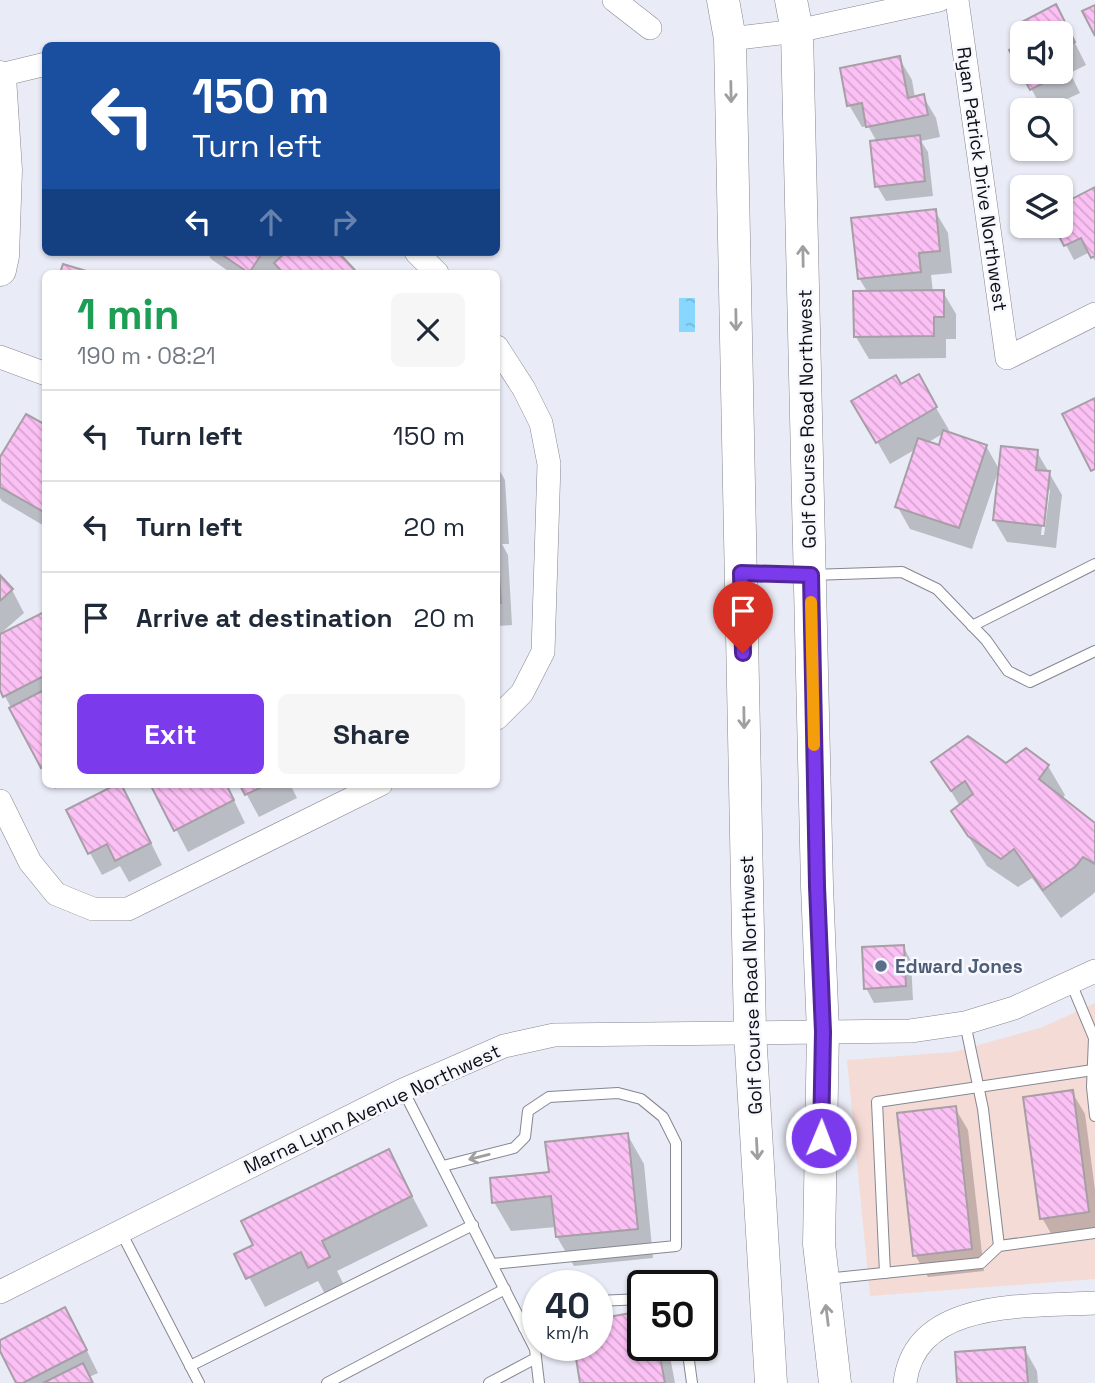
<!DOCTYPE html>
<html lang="en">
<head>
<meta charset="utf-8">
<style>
  body { margin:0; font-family:"Space Grotesk",sans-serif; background:#f6f6f7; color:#1f2937; height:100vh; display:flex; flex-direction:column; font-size:26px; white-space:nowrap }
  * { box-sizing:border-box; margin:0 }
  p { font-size:23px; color:#747a83 }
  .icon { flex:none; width:38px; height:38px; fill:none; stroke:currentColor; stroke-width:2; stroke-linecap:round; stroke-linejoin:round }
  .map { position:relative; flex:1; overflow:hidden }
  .sheet { position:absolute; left:42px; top:270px; width:458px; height:518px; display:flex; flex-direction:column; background:#fff; border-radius:10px; box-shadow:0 2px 5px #0004 }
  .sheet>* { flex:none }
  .hud { position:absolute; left:42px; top:42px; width:458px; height:214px; border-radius:10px; box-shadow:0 2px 5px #0004; background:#1a4fa0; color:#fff; overflow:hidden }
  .buttons { position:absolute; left:1010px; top:21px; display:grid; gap:14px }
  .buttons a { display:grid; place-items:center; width:63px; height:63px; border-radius:10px; background:#fff; box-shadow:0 2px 5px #0004; font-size:35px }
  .speed { position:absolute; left:522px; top:1270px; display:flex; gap:14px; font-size:35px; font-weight:700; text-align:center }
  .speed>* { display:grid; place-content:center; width:91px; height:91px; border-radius:50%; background:#fff; box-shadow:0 2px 5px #0004; line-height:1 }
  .speed small { font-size:18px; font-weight:400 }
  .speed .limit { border:4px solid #111; border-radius:10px; background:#fff; color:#111 }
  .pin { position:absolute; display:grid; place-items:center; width:60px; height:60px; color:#fff; margin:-72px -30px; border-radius:50% 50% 50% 0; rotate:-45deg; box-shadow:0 0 7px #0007 }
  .pin .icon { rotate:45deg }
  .me { position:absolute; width:77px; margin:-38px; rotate:1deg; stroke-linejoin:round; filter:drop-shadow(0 0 5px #0008) }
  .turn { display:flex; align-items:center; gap:24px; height:147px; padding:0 35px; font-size:32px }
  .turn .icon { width:91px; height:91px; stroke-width:2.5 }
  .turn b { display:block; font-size:49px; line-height:60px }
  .lanes { display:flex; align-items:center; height:66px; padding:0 35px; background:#0003; justify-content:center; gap:35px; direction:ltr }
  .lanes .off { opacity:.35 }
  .round { display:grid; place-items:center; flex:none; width:74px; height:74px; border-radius:10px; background:#f6f6f7 }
  .headline { display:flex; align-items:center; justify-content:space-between; height:119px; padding:0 35px }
  h1 { font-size:42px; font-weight:800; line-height:52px; color:#1e9e55 }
  .primary-button { display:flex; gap:14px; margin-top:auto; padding:14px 35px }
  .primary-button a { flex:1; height:80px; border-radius:10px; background:#7c3aed; color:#fff; font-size:28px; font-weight:800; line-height:80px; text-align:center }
  .primary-button a+a { background:#f6f6f7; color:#1f2937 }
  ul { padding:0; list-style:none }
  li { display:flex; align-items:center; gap:21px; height:91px; padding:0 35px; border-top:2px solid #e0e1e3 }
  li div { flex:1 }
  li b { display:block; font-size:26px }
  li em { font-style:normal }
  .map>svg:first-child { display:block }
  .commercial { fill:#f5dbd6 }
  .water { fill:url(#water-ripples) }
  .shadow { fill:#0003; fill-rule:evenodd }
  .building { fill:url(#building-back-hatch); stroke:#a79ea6; stroke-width:2 }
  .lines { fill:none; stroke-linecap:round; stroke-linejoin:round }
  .lane-casing { stroke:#858791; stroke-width:12 }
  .street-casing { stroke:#858791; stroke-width:24 }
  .secondary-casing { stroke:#858791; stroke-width:33 }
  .lane { stroke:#fff; stroke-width:10 }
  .street { stroke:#fff; stroke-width:23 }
  .secondary { stroke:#fff; stroke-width:32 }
  .oneway { stroke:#9f9fa0 }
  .route-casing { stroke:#51269a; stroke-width:18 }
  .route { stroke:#7c3aed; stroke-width:12 }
  .slow { stroke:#f59e0b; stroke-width:12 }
  .service-dot { fill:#5c6f8a; stroke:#f7f8ff; stroke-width:2.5 }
  .labels { text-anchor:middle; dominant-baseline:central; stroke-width:5; stroke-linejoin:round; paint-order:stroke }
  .street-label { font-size:19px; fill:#0e0f12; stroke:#f7f8ff }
  .service-label { font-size:19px; font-weight:bold; fill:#4e5e75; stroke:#f7f8ff; text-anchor:start }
</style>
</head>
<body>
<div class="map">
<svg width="1095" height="1383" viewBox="0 0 1095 1383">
  <defs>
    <pattern id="water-ripples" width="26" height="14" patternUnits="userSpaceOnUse" patternTransform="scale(1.75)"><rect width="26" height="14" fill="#87d7fe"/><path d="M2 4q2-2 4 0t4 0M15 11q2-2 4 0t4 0" fill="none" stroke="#73b7d9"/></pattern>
    <pattern id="building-back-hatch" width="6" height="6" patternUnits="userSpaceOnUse" patternTransform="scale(1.75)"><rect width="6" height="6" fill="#fbc0f4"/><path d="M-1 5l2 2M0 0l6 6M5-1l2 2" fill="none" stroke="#d6a4d0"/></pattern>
  </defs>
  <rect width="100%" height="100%" fill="#e9ebf6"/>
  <polygon class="commercial" points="1095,1003 1095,1279 870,1296 847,1060 954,1052 1043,1027"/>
  <rect class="water" x="679" y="298" width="16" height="34"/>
  <g class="shadow">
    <polygon points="1021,24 1068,29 1086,65 1070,73 1080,93 1043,110 1022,72 1060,72 1060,33 1025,33"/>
    <polygon points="899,58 912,80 915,98 923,96 936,118 940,137 921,141 928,152 933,196 886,201 877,186 877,142 868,126 862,127 849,105"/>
    <polygon points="1095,189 1095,261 1090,252 1074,260 1056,226 1060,226"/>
    <polygon points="935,211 948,233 952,273 931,275 933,292 943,292 956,314 956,339 946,339 946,358 869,359 856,337 868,293 859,278"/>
    <polygon points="207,252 335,252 355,273 281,273 279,269 276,273 231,273 211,259"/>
    <path d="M918,377L949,430L945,433L986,446L999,469L972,549L910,529L897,506L916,449L890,464L854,401L901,386ZM944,433L940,447L927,443Z"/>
    <polygon points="46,427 46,527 2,501 0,498 0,461"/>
    <path d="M1037,452L1062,495L1056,548L1007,542L994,520ZM1046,487L1050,490L1044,535H1041Z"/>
    <polygon points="497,466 505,480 509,544 502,544 508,555 512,625 497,626"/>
    <polygon points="0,577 12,590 24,613 0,634"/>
    <polygon points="43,614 46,618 46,773 0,687 0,636"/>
    <polygon points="933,762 1048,766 1065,795 1062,799 1095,825 1095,892 1092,895 1061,918 1032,878 1018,887 987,866 953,812 960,806"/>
    <polygon points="52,784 65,784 55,789"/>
    <polygon points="152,784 226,784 245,823 188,852"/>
    <polygon points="241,784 290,784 297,798 259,817"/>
    <polygon points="133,807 162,865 129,882 120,866 102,875 90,853"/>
    <polygon points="903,946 911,961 913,1000 874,1003 866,988"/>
    <polygon points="1072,1092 1085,1114 1095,1190 1095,1235 1055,1240 1042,1218"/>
    <polygon points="955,1108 968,1130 984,1271 928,1277 915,1255"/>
    <polygon points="627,1134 644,1164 653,1258 574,1266 557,1237 556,1227 511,1231 494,1202"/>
    <polygon points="388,1151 428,1226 337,1271 345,1287 326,1296 318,1281 265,1307 237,1254 255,1245"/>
    <polygon points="642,1312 642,1346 668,1346 675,1383 582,1383 575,1346 597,1346 597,1321"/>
    <polygon points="77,1331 98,1373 89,1377 93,1383 18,1383 0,1348 0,1342"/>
    <polygon points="1024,1348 1037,1371 1038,1383 959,1383"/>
  </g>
  <g class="building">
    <polygon points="1056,4 1075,42 1060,50 1060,33 1023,33 1018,24"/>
    <polygon points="1095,5 1095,36 1082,11"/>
    <polygon points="1022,44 1022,72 1060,72 1060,53 1069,70 1030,90 1009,50"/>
    <polygon points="900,56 908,98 924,94 928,115 866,127 862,103 847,106 840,68"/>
    <polygon points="920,135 925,181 875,187 870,141"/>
    <polygon points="1095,187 1095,256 1091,258 1081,238 1064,246 1054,226 1060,226 1060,205"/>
    <polygon points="936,209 940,251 919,253 921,272 858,279 851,218"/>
    <polygon points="218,252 263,252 249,273"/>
    <polygon points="286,252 338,252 355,270 351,273 283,273 274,263"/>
    <polygon points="63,264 93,273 60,273"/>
    <polygon points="944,290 944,317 934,317 934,336 854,337 853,291"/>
    <polygon points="919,374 937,407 876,443 851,401 896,375 901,384"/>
    <polygon points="1095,398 1095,469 1091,471 1062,414"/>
    <polygon points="26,414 46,425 46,506 42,511 0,487 0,457"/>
    <polygon points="943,430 987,445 959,528 895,507 918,438 939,445"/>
    <polygon points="1001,446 1038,450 1036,470 1050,471 1044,526 993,520"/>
    <polygon points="497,546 501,603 497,603"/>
    <polygon points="0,575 13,589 0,601"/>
    <polygon points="44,612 46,675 3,697 0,690 0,634"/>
    <polygon points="46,689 46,765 41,768 9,708"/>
    <polygon points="968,736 1006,763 1026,748 1049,765 1039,779 1095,823 1095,864 1083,857 1076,866 1043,890 1014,849 1001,859 968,836 951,811 973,794 965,781 951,791 931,762"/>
    <polygon points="117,784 121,784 151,843 115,861 107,844 88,854 66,810"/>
    <polygon points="150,784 226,784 234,800 174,831"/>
    <polygon points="239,784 268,784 245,795"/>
    <polygon points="904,945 906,986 864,989 862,947"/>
    <polygon points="1073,1090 1089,1212 1040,1219 1023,1097"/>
    <polygon points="956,1106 972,1249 913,1256 897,1113"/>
    <polygon points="628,1133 638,1229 556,1237 551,1196 492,1203 490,1178 549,1172 545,1142"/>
    <polygon points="389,1149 412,1196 322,1241 330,1257 308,1268 301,1252 246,1279 234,1254 253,1245 241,1221"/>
    <polygon points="65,1307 87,1350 23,1383 16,1383 0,1351 0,1340"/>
    <polygon points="642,1311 642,1346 658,1346 665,1383 580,1383 574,1346 597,1346 597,1319"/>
    <polygon points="1025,1347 1028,1383 957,1383 955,1352"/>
    <polygon points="83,1363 93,1383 43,1383"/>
  </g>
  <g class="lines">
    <g class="lane-casing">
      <g id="lane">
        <polyline points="744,573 811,575 902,572 937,589 986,640 1008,671 1030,682 1095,651"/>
        <polyline points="972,626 1095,564"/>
        <polyline points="1071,983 1094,1038 1092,1087 1095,1116"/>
        <polyline points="965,1023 983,1109 999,1246"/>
        <polyline points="403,1090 535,1349 539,1383"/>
        <polyline points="443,1166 514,1148 525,1137 528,1111 549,1097 618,1093 641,1099 663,1117 676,1143 676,1246 493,1264"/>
        <polyline points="121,1232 199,1383"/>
        <polyline points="885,1273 877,1102 1093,1070"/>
        <polyline points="825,1279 981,1263 999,1246 1095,1233"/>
        <polyline points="597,1301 642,1299"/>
        <polyline points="524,1328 537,1321"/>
        <polyline points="687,1346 692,1383"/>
        <polyline points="190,1366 473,1225"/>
        <polyline points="327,1383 505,1289"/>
        <polyline points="489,1383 536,1358"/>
      </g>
    </g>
    <g class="street-casing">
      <g id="street">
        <polyline points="614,0 650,28"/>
        <polyline points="957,0 1007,358 1095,314"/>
        <polyline points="730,39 797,31 939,0"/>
        <polyline points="0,75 46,64"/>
        <polyline points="416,252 437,273"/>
        <polyline points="497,347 524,389 541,423 549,464 543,652 522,693 497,718"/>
        <polyline points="0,357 46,374"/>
        <polyline points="0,801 30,862 56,894 93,909 128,909 381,784"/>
        <polyline points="0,1292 403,1090 504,1046 554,1035 910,1031 965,1023 1014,1008 1095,971"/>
        <path d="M905,1383C915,1297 1031,1307 1095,1303"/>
      </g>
    </g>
    <g class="secondary-casing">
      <g id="secondary">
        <polyline points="723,0 730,39 750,1032 771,1383"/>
        <polyline points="791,0 797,31 817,886 823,1032 819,1244 835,1383"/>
        <polyline points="0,77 6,170 3,256 0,270"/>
      </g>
    </g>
    <use href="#lane" class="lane"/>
    <use href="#street" class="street"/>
    <use href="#secondary" class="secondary"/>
  </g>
  <defs><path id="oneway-shaft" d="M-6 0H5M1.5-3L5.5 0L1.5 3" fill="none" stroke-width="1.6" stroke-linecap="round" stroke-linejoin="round" transform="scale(1.75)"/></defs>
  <g class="oneway">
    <use href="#oneway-shaft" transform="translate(731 92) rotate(89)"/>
    <use href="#oneway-shaft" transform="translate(803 256) rotate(-91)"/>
    <use href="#oneway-shaft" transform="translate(736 320) rotate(89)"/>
    <use href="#oneway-shaft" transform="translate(744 718) rotate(89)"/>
    <use href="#oneway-shaft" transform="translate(757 1149) rotate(87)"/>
    <use href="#oneway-shaft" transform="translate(479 1157) rotate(166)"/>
    <use href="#oneway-shaft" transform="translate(827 1315) rotate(-97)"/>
  </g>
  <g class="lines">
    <g class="route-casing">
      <polyline id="route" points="743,653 741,573 811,575 817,886 823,1032 821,1138"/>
    </g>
    <use href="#route" class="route"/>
    <polyline class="slow" points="811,602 814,745"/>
  </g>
  <circle class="service-dot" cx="881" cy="966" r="7"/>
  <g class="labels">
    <g class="street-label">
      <text transform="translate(982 179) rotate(82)">Ryan Patrick Drive Northwest</text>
      <text transform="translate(807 419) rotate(-91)">Golf Course Road Northwest</text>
      <text transform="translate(751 985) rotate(-92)">Golf Course Road Northwest</text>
      <text transform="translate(372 1109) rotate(-25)">Marna Lynn Avenue Northwest</text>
    </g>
    <g class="service-label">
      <text x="895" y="966">Edward Jones</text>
    </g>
  </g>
</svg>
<div class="buttons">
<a><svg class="icon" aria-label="sound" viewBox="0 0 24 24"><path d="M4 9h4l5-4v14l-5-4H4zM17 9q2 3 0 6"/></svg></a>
<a><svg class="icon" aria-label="search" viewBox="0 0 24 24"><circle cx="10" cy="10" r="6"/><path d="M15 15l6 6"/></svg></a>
<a><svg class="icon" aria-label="layers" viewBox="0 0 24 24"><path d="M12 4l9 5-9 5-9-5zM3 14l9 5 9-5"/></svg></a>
</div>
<div class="speed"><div>40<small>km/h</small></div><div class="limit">50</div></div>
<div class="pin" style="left:743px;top:653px;background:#d93025"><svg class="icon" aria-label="arrive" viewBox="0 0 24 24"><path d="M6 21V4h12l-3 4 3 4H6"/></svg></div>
<svg class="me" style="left:821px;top:1138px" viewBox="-20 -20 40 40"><circle r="17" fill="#7c3aed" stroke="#fff" stroke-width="3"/><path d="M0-11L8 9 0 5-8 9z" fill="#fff"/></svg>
<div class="hud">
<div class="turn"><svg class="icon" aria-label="left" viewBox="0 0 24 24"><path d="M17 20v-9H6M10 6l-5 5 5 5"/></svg><div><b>150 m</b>Turn left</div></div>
<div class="lanes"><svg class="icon" aria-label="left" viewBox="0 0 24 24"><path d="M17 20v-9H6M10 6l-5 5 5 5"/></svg><svg class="icon off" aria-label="ahead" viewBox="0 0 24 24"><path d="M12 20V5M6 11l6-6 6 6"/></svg><svg class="icon off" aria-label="right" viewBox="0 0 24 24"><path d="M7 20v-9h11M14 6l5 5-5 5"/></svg></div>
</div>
<section class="sheet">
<div class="headline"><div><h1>1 min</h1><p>190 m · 08:21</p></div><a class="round"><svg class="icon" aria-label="close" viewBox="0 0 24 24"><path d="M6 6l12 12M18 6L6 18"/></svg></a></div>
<ul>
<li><svg class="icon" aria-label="left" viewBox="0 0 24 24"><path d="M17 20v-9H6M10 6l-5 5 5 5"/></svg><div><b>Turn left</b></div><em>150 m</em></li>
<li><svg class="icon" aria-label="left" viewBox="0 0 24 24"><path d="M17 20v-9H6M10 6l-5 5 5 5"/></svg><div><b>Turn left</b></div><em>20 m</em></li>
<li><svg class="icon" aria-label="arrive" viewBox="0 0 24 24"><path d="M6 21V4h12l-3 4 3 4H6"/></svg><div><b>Arrive at destination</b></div><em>20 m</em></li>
</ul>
<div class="primary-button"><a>Exit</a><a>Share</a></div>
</section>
</div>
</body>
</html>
